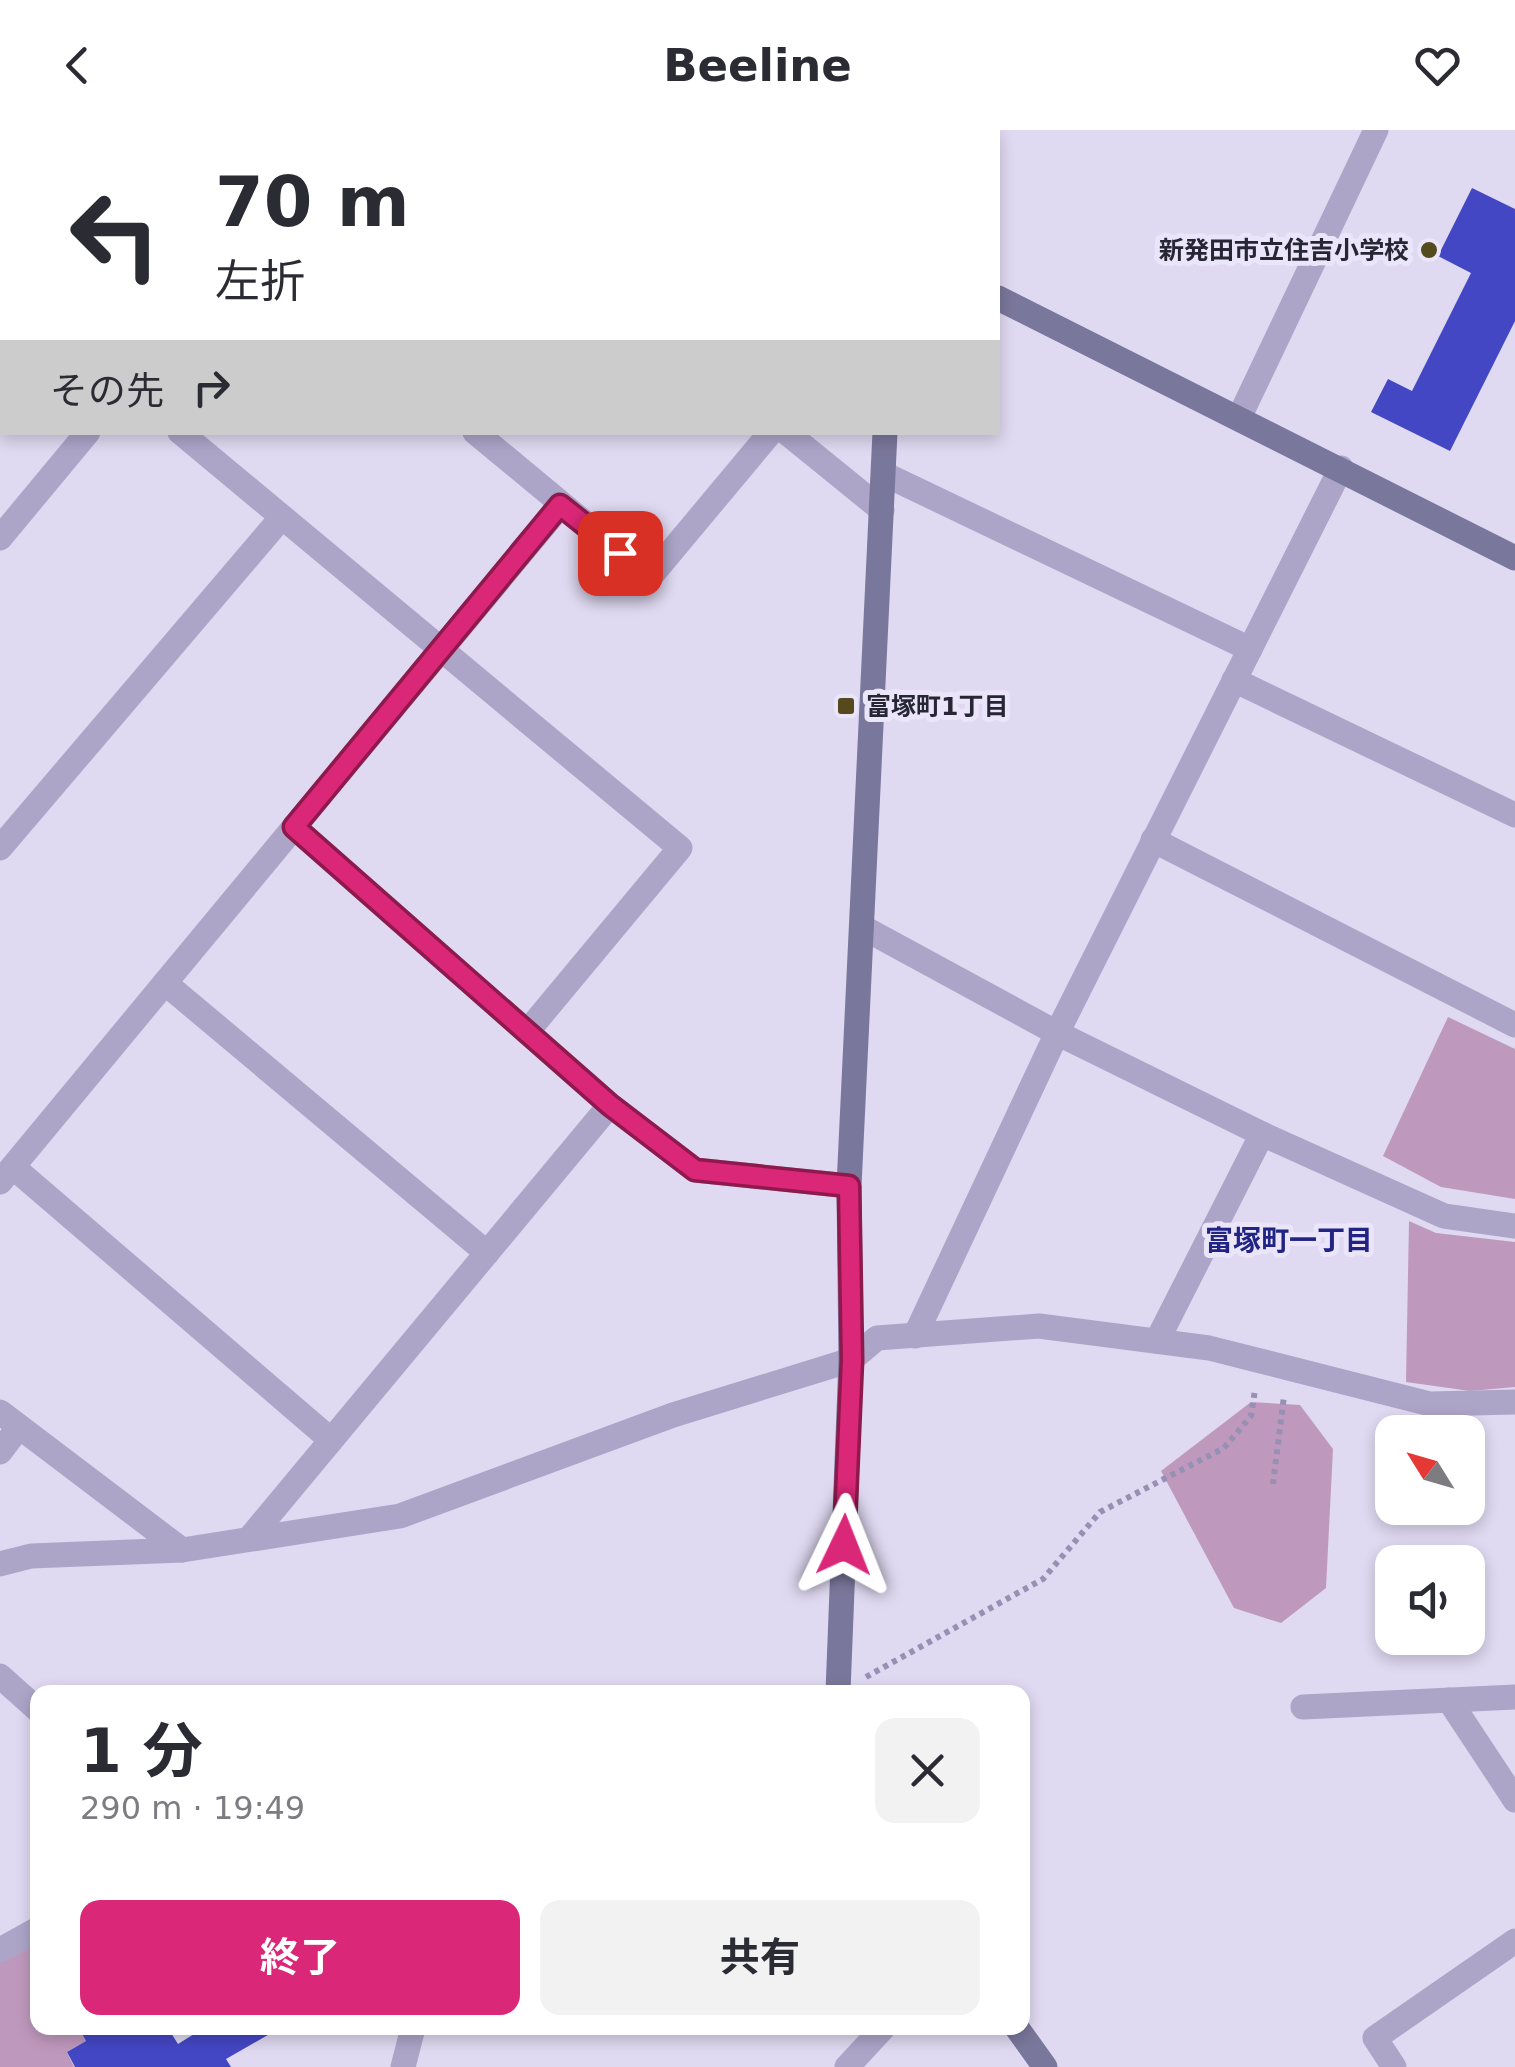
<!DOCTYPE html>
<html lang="ja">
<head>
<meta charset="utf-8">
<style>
  body { margin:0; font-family:"DejaVu Sans","Noto Sans JP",sans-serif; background:#f2f2f3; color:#2b2b33; height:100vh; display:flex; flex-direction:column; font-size:38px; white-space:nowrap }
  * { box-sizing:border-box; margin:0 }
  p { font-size:32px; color:#7c7c81 }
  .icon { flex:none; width:55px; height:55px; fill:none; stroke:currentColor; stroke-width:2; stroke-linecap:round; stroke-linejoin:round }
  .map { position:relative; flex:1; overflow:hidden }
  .details { position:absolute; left:30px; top:1555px; width:1000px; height:350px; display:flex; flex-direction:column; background:#fff; border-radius:20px; box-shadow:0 5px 15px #0003 }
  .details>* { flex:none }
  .top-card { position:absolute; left:0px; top:0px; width:1000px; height:305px; box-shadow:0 5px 15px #0003; background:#fff; color:#2b2b33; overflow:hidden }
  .needle { width:65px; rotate:307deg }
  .tools { position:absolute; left:1375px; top:1285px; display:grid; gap:20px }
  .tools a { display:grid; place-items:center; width:110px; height:110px; border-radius:20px; background:#fff; box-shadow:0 5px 15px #0003; font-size:50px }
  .pin { position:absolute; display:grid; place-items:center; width:85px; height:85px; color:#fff; margin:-42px; border-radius:20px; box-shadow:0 5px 15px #0006 }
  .me { position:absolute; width:110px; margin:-55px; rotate:2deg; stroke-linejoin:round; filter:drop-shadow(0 0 8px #0008) }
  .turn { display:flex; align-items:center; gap:35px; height:210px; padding:0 50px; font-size:45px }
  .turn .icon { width:130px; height:130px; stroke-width:2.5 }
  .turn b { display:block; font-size:70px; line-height:85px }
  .then { display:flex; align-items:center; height:95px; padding:0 50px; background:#0003; gap:20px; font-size:38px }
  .round { display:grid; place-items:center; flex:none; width:105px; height:105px; border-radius:20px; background:#f2f2f3 }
  .headline { display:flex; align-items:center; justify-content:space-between; height:170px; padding:0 50px }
  h1 { font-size:60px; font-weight:700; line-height:75px }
  .primary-button { display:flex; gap:20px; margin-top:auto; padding:20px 50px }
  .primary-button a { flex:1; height:115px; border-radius:20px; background:#db2777; color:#fff; font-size:40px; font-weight:700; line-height:115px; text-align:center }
  .primary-button a+a { background:#f2f2f3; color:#2b2b33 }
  header { display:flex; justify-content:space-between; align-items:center; height:130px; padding:0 50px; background:#fff; font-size:45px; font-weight:700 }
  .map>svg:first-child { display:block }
  .green { fill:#bf99bd }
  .building { fill:#4447c4 }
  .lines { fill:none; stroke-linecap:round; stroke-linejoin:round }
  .path { stroke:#9690b4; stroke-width:6; stroke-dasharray:5 5; stroke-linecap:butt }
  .street { stroke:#aca5c8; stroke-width:25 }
  .secondary { stroke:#7a779c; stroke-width:25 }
  .route-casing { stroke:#8e194d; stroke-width:25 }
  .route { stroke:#db2777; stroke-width:18 }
  .poi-dot { fill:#554a1d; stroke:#eae5f9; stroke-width:4 }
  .labels { text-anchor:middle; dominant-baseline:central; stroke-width:10; stroke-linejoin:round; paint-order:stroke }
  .poi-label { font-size:25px; font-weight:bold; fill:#272634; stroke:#eae5f9; text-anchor:end }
  .neighbourhood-label { font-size:28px; font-weight:bold; fill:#212482; stroke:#eae5f9 }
</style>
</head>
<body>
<header><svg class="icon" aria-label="back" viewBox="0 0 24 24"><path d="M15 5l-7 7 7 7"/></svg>Beeline<svg class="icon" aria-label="heart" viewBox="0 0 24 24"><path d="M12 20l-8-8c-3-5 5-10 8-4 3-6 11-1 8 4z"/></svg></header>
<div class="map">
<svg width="1515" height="1937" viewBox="0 0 1515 1937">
  <rect width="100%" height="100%" fill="#dfd9f1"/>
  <g class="green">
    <polygon points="1448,887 1515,919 1515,1069 1441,1057 1383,1026"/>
    <polygon points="1409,1091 1436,1103 1515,1112 1515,1257 1470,1261 1406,1252"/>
    <polygon points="1251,1272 1300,1275 1333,1319 1326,1458 1281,1493 1234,1478 1161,1341"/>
    <polygon points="37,1811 38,1898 79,1898 86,1911 67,1922 74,1937 0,1937 0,1831"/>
  </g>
  <g class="building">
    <polygon points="1472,58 1515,79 1515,191 1450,321 1371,282 1388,249 1412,261 1471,143 1438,126"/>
    <polygon points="79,1898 168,1898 178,1914 199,1901 197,1898 280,1898 226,1929 231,1937 75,1937 67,1922 86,1911"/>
  </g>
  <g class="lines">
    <g class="path">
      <polyline points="1273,1354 1284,1266"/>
      <polyline points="866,1547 1043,1449 1100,1382 1224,1318 1251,1286 1255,1260"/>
    </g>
    <g class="street">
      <polyline points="115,0 118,2"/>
      <polyline points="339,2 341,0"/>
      <polyline points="0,146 2,148"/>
      <polyline points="1239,288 1376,0"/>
      <polyline points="180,302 680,718 527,902"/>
      <polyline points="475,302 650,447 771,302"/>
      <polyline points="786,302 882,380"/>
      <polyline points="884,344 1250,519"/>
      <polyline points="0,408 88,302"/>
      <polyline points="1234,550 1515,685"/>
      <polyline points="294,697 610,975 695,1040 849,1056"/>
      <polyline points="1153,710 1515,895"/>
      <polyline points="0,718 282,387"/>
      <polyline points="862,797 1057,903 1262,1004 1444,1086 1515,1096"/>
      <polyline points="165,853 487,1123"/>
      <polyline points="13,1037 331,1310"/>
      <polyline points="0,1052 561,375"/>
      <polyline points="915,1206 1057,903 1341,338"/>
      <polyline points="1157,1211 1262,1004"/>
      <polyline points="0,1282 182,1420"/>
      <polyline points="0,1322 19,1297"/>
      <polyline points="249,1409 610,975"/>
      <polyline points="0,1434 31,1426 182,1420 400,1386 673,1285 851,1230 877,1208 1039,1196 1209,1218 1430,1274 1515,1272"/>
      <polyline points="0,1546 38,1580"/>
      <polyline points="1449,1570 1515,1670"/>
      <polyline points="1303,1577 1515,1567"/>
      <polyline points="0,1820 38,1799"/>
      <polyline points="403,1937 413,1898"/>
      <polyline points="847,1937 883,1898"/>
      <polyline points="1394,1937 1375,1908 1515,1811"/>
    </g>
    <g class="secondary">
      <polyline points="671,0 676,2"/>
      <polyline points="905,2 905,0"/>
      <polyline points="998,168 1515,428"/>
      <polyline points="838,1562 851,1230 849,1056 885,302"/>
      <polyline points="1017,1898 1045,1937"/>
    </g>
  </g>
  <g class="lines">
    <g class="route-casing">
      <polyline id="route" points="620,423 560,375 294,697 610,975 695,1040 849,1056 852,1230 844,1415"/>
    </g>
    <use href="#route" class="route"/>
  </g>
  <g class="poi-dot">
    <circle cx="1429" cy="120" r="10"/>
    <rect x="836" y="566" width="20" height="20" rx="5"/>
  </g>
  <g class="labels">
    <g class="poi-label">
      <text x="1409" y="120">新発田市立住吉小学校</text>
      <text x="866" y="576" text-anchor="start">富塚町1丁目</text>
    </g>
    <g class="neighbourhood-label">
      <text x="1289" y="1110">富塚町一丁目</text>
    </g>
  </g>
</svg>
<div class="tools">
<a><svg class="needle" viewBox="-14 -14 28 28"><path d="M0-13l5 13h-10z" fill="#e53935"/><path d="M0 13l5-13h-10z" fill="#7c7c81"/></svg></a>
<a><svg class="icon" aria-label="sound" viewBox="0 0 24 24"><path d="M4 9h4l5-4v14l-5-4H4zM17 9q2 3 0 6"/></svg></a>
</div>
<div class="pin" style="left:620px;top:423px;background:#d93025"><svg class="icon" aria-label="arrive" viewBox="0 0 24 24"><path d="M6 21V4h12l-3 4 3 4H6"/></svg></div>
<svg class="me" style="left:844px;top:1415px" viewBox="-20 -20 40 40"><path d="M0-17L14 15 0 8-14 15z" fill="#db2777" stroke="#fff" stroke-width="4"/></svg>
<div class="top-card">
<div class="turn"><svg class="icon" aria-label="left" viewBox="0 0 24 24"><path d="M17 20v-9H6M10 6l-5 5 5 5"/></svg><div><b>70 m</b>左折</div></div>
<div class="then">その先<svg class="icon" aria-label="right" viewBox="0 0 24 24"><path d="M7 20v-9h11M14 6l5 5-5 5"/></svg></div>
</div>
<section class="details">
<div class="headline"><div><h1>1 分</h1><p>290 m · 19:49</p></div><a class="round"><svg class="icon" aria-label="close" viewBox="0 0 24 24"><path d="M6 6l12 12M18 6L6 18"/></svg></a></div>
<div class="primary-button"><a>終了</a><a>共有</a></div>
</section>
</div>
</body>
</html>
